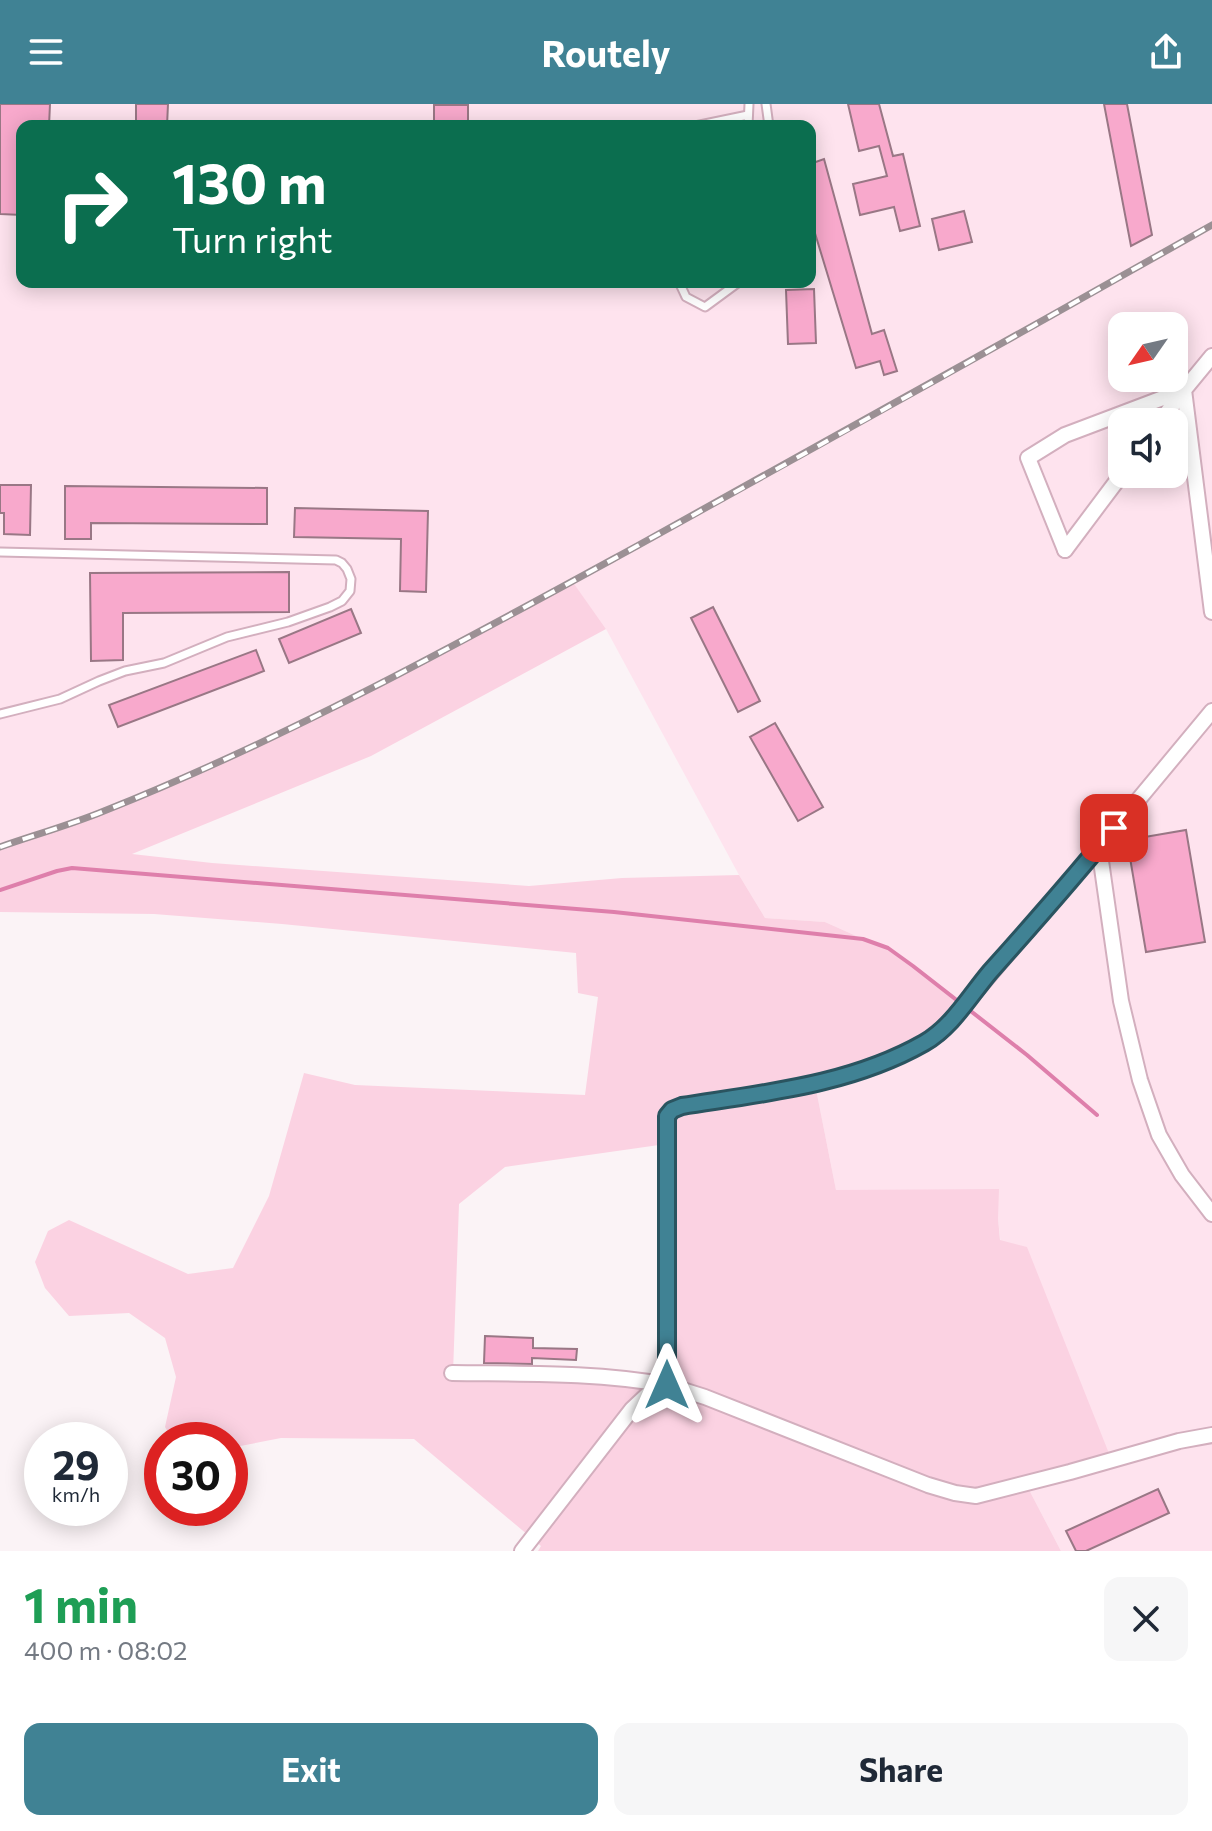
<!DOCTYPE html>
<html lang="en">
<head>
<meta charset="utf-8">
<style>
  body { margin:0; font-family:Commissioner,sans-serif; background:#f6f6f7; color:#1f2937; height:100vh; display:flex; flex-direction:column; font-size:30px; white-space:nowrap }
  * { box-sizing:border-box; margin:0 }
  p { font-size:26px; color:#747a83 }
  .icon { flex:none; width:44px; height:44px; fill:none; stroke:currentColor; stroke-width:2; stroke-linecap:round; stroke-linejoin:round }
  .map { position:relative; height:1447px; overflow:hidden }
  .drawer { display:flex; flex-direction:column; background:#fff; flex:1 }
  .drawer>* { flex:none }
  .banner { position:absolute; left:16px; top:16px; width:800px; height:168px; border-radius:16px; box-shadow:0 4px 20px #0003; background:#0b6e4f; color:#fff; overflow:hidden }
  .needle { width:52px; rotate:236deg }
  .buttons { position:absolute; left:1108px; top:208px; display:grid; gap:16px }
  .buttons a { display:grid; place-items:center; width:80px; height:80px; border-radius:16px; background:#fff; box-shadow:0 4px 20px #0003; font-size:40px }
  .speed { position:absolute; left:24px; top:1318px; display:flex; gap:16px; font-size:40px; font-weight:700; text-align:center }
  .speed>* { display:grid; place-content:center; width:104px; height:104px; border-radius:50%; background:#fff; box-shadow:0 4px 20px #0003; line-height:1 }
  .speed small { font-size:20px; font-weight:400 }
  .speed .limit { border:12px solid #d22; background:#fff; color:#111 }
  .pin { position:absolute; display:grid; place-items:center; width:68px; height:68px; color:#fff; margin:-34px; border-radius:16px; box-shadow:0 4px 12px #0006 }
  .me { position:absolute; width:88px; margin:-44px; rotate:0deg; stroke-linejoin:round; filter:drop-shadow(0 0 6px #0008) }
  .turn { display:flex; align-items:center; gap:28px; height:168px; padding:0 24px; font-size:36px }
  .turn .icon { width:104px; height:104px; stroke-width:2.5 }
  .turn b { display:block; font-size:56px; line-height:68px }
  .round { display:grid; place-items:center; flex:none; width:84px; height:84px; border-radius:16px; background:#f6f6f7 }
  .head { display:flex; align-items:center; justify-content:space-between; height:136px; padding:0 24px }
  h1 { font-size:48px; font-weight:700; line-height:60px; color:#1e9e55 }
  .primary-button { display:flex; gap:16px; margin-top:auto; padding:16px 24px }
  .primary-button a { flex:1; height:92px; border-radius:16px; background:#408294; color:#fff; font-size:32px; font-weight:700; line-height:92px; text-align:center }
  .primary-button a+a { background:#f6f6f7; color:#1f2937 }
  header { display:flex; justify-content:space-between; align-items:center; height:104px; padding:0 24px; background:#408294; color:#fff; font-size:36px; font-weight:700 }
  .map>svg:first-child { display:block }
  .built { fill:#fee3ee; fill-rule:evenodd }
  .green { fill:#fbd2e2; fill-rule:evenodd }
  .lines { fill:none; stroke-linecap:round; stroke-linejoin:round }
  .stream { stroke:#de7fab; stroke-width:4 }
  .building { fill:#f8a9cc; stroke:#997785; stroke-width:2 }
  .service-casing { stroke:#d3afbe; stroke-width:11 }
  .minor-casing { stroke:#d3afbe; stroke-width:18 }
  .service { stroke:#fff; stroke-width:7 }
  .minor { stroke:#fff; stroke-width:14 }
  .rail-casing { stroke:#9b9094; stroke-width:7 }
  .rail { stroke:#fff; stroke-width:4; stroke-dasharray:12; stroke-linecap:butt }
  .route-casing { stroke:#2a5460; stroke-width:20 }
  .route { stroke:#408294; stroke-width:14 }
</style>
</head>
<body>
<header><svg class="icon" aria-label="menu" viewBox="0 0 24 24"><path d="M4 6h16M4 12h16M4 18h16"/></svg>Routely<svg class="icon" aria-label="share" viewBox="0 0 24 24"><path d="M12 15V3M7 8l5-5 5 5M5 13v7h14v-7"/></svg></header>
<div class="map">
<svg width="1212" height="1447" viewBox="0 0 1212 1447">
  <rect width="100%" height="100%" fill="#fbf3f6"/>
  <path class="built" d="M0,0H1212V1447H1061L1026,1380L998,1114L836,1086L815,980L963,901L888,844L863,835L825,818L765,814L739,771L606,525L572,478L334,604L208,662L103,708L0,743ZM22,22H810V178H22ZM1122,222H1174V274H1122ZM1122,318H1174V370H1122Z"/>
  <path class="green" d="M572,477L606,525L371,652L132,750L212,759L529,782L622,774L739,771L765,814L825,818L863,835L888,844L963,902L940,929L815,980L836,1086L999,1085L998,1114L1000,1136L1027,1143L1112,1357L1026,1380L1061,1447H538L541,1442L414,1335L281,1334L230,1344V1336H173L165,1323L176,1273L165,1234L129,1209L69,1212L45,1184L35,1158L48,1127L69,1116L188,1170L233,1164L269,1092L304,969L355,981L585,991L598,893L578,889L576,849L282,820L154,810L0,808V743L103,708L208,662L334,604ZM666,1040V1281L453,1269L459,1100L505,1063Z"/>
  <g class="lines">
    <polyline class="stream" points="0,786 57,767 72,764 614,808 863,835 888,844 913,862 1027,951 1097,1011"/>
  </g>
  <g class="building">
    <polygon points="0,0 50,0 49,22 22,22 22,111 0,110"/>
    <polygon points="136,0 168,0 167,22 136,22"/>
    <polygon points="848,0 879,0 893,52 903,50 920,122 900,127 894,103 860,111 853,80 887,72 879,42 859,47"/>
    <polygon points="1104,0 1127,0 1152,131 1131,142"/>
    <rect x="434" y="1" width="34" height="21"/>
    <polygon points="824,55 872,230 884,226 897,267 884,271 880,257 856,264 814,126 810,127 810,60"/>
    <polygon points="964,107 972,138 939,146 932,115"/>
    <polygon points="814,185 816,239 788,240 786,186"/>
    <polygon points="0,381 31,381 30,431 4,430 4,409 0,409"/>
    <polygon points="65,382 267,384 267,420 91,419 91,435 65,435"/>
    <polygon points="295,404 428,407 426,488 400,487 401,435 294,433"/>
    <polygon points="289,468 289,508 123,509 123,556 91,557 90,469"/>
    <polygon points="713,503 760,597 738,608 691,514"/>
    <polygon points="351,505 361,529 289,559 279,535"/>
    <polygon points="256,546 264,567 118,623 109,601"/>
    <polygon points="775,619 823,703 798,717 750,633"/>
    <polygon points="1186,726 1205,838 1146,848 1127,736"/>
    <polygon points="485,1232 533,1234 533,1244 577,1245 576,1256 532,1254 532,1260 484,1259"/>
    <polygon points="1158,1385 1169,1409 1086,1447 1076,1447 1066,1427"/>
  </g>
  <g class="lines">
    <g class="service-casing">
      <g id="service">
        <polyline points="766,0 769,22"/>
        <polyline points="695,22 748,11"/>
        <polyline points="748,22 749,0"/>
        <polyline points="679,178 686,193 705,203 739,178"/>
        <polyline points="0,448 336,456 342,459 347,465 351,475 350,487 342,497 330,503 288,518 227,533 164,559 125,567 99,577 60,595 0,610"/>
      </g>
    </g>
    <g class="minor-casing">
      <g id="minor">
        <polyline points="1212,252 1184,286 1212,508"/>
        <polyline points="1065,446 1028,354 1065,331 1184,286 1160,318"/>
        <polyline points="1065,446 1122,370"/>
        <polyline points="1099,743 1121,897 1140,976 1159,1031 1182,1071 1212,1110"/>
        <path d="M452,1269C524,1270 596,1268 667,1281V1025C667,1012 669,1007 682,1002C771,988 862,979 940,929L1099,743L1212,607"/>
        <polyline points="522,1447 632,1305 649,1289 667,1281 705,1293 928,1381 955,1389 976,1392 1070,1368 1179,1337 1212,1331"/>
      </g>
    </g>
    <use href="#service" class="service"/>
    <use href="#minor" class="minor"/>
    <g class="rail-casing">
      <path id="rail" d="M0,743C34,731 70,721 104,707C288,634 463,537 637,442C830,336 1021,229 1212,121"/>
    </g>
    <use href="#rail" class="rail"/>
  </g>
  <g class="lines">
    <g class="route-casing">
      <path id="route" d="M667,1281V1012L672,1006L682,1002C764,989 850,981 924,939C952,923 969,893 990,868C1032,821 1074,774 1114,724"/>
    </g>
    <use href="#route" class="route"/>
  </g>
</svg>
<div class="buttons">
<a><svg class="needle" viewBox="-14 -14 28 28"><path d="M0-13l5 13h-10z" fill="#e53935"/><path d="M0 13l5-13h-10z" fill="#747a83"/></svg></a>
<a><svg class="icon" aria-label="sound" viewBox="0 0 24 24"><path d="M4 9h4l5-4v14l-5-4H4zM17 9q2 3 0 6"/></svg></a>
</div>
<div class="speed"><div>29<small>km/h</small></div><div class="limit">30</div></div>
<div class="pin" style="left:1114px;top:724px;background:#d93025"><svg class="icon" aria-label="arrive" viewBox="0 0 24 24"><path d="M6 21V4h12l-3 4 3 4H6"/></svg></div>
<svg class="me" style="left:667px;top:1281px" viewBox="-20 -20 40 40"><path d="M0-17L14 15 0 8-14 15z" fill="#408294" stroke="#fff" stroke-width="4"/></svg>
<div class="banner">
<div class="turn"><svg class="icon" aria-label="right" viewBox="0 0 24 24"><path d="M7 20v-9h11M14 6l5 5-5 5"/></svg><div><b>130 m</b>Turn right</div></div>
</div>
</div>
<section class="drawer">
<div class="head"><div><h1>1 min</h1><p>400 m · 08:02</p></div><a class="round"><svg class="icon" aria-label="close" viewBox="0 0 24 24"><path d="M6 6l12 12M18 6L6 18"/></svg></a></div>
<div class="primary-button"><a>Exit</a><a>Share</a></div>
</section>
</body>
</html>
